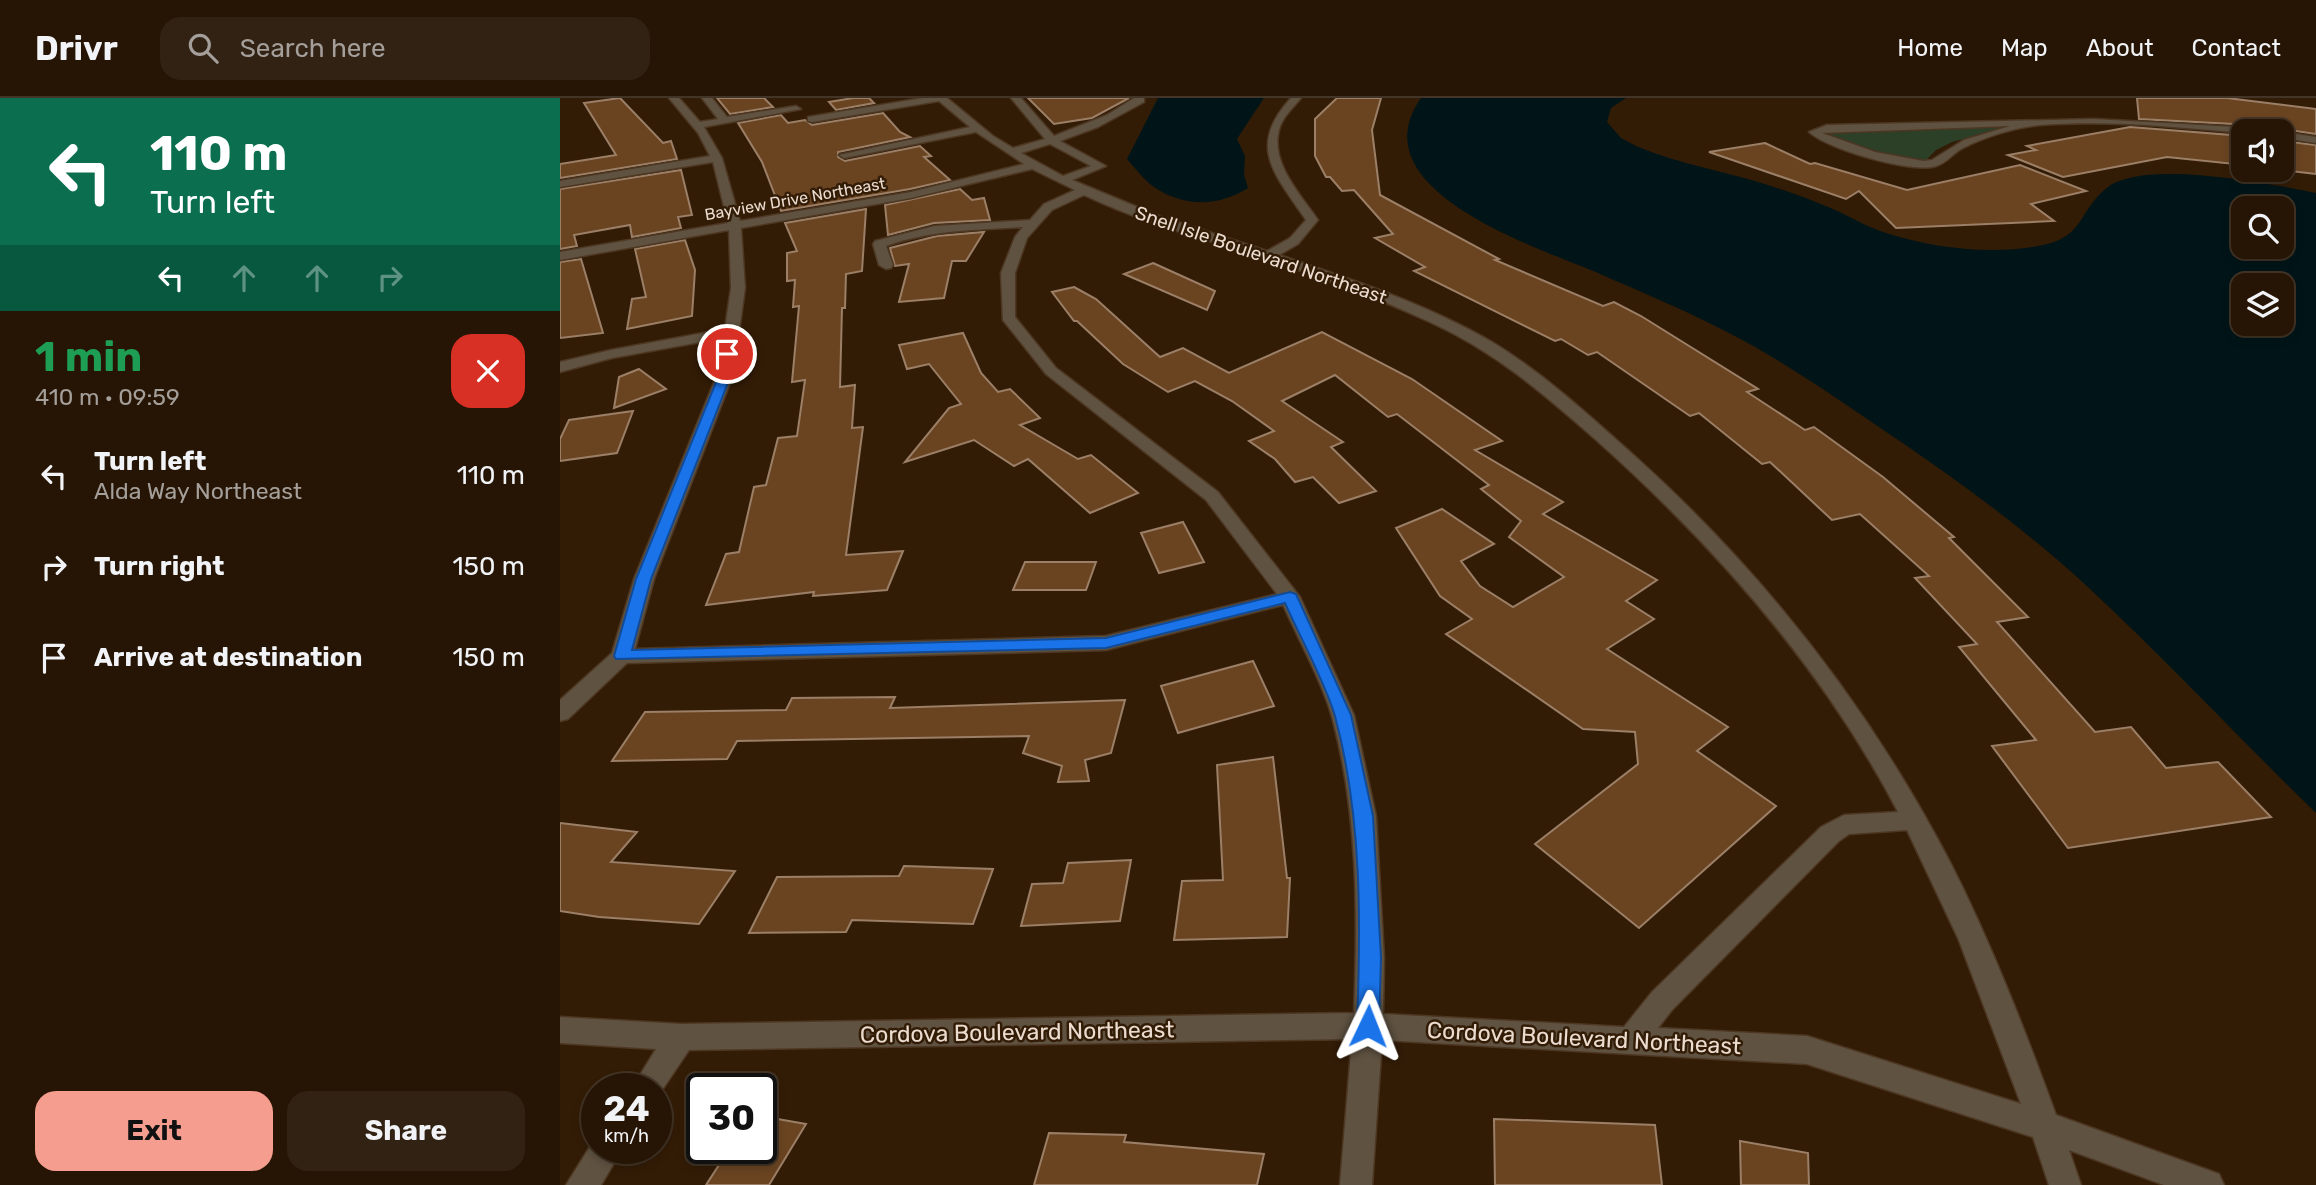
<!DOCTYPE html>
<html lang="en">
<head>
<meta charset="utf-8">
<style>
  body { margin:0; font-family:Rubik,sans-serif; background:#322213; color:#f1f3f6; height:100vh; display:flex; flex-direction:column; font-size:26px; white-space:nowrap }
  * { box-sizing:border-box; margin:0 }
  p { font-size:23px; color:#a49f9a }
  .icon { flex:none; width:38px; height:38px; fill:none; stroke:currentColor; stroke-width:2; stroke-linecap:round; stroke-linejoin:round }
  .map { position:relative; flex:1; overflow:hidden }
  .side { display:flex; flex-direction:column; background:#261504; width:560px }
  .side>* { flex:none }
  .hud { background:#0b6e4f; color:#fff; overflow:hidden }
  .buttons { position:absolute; left:1671px; top:21px; display:grid; gap:14px }
  .buttons a { display:grid; place-items:center; width:63px; height:63px; border-radius:14px; background:#261504; box-shadow:0 4px 10px #0003,0 0 0 2px #423426; font-size:35px }
  .speed { position:absolute; left:21px; top:975px; display:flex; gap:14px; font-size:35px; font-weight:700; text-align:center }
  .speed>* { display:grid; place-content:center; width:91px; height:91px; border-radius:50%; background:#261504; box-shadow:0 4px 10px #0003,0 0 0 2px #423426; line-height:1 }
  .speed small { font-size:18px; font-weight:400 }
  .speed .limit { border:4px solid #111; border-radius:10px; background:#fff; color:#111 }
  .pin { position:absolute; display:grid; place-items:center; width:60px; height:60px; color:#fff; margin:-30px; border:4px solid #fff; border-radius:50%; box-shadow:0 2px 7px #0007 }
  .me { position:absolute; width:77px; margin:-38px; rotate:2deg; stroke-linejoin:round; filter:drop-shadow(0 0 5px #0008) }
  .turn { display:flex; align-items:center; gap:24px; height:147px; padding:0 35px; font-size:32px }
  .turn .icon { width:91px; height:91px; stroke-width:2.5 }
  .turn b { display:block; font-size:49px; line-height:60px }
  .lanes { display:flex; align-items:center; height:66px; padding:0 35px; background:#0003; justify-content:center; gap:35px; direction:ltr }
  .lanes .off { opacity:.35 }
  .round { display:grid; place-items:center; flex:none; width:74px; height:74px; border-radius:21px; background:#322213 }
  .headline { display:flex; align-items:center; justify-content:space-between; height:119px; padding:0 35px }
  h1 { font-size:42px; font-weight:700; line-height:52px; color:#1e9e55 }
  .action { display:flex; gap:14px; margin-top:auto; padding:14px 35px }
  .action a { flex:1; height:80px; border-radius:21px; background:#f59d8e; color:#111; font-size:28px; font-weight:700; line-height:80px; text-align:center }
  .action a+a { background:#322213; color:#f1f3f6 }
  ul { padding:0; list-style:none }
  li { display:flex; align-items:center; gap:21px; height:91px; padding:0 35px }
  li div { flex:1 }
  li b { display:block; font-size:26px }
  li em { font-style:normal }
  header { display:flex; align-items:center; gap:42px; box-sizing:border-box; height:98px; padding:0 35px; background:#261504; border-bottom:2px solid #423426 }
  header strong { font-size:33px }
  nav { display:flex; gap:38px; margin-inline-start:auto; font-size:24px }
  .search { width:490px; height:63px; background:#322213; display:flex; align-items:center; gap:18px; box-sizing:border-box; padding:0 24px; border-radius:21px; color:#a49f9a; font-size:26px }
  main { display:flex; flex:1; min-height:0 }
  .map>svg:first-child { display:block }
  .green { fill:#2c3f27 }
  .water { fill:#011518; fill-rule:evenodd }
  .building { fill:#6a4421; stroke:#9b7f67; stroke-width:2 }
  .lines { fill:none; stroke-linecap:round; stroke-linejoin:round }
  .minor-casing { stroke:#4d3722; stroke-width:3 }
  .minor { fill:#5f5241; fill-rule:evenodd }
  .route { fill:#1a73e8; stroke:#114b97; stroke-width:2 }
  .labels { text-anchor:middle; dominant-baseline:central; stroke-width:5; stroke-linejoin:round; paint-order:stroke }
  .far-street-label { font-size:16px; fill:#ebdccf; stroke:#331c06 }
  .street-label { font-size:19px; fill:#ebdccf; stroke:#331c06 }
  .near-street-label { font-size:23px; fill:#ebdccf; stroke:#331c06 }
</style>
</head>
<body>
<header>
<strong>Drivr</strong>
<div class="search"><svg class="icon" aria-label="search" viewBox="0 0 24 24"><circle cx="10" cy="10" r="6"/><path d="M15 15l6 6"/></svg>Search here</div>
<nav><a>Home</a><a>Map</a><a>About</a><a>Contact</a></nav>
</header>
<main>
<section class="side">
<div class="hud">
<div class="turn"><svg class="icon" aria-label="left" viewBox="0 0 24 24"><path d="M17 20v-9H6M10 6l-5 5 5 5"/></svg><div><b>110 m</b>Turn left</div></div>
<div class="lanes"><svg class="icon" aria-label="left" viewBox="0 0 24 24"><path d="M17 20v-9H6M10 6l-5 5 5 5"/></svg><svg class="icon off" aria-label="ahead" viewBox="0 0 24 24"><path d="M12 20V5M6 11l6-6 6 6"/></svg><svg class="icon off" aria-label="ahead" viewBox="0 0 24 24"><path d="M12 20V5M6 11l6-6 6 6"/></svg><svg class="icon off" aria-label="right" viewBox="0 0 24 24"><path d="M7 20v-9h11M14 6l5 5-5 5"/></svg></div>
</div>
<div class="headline"><div><h1>1 min</h1><p>410 m · 09:59</p></div><a class="round" style="background:#d93025;color:#fff"><svg class="icon" aria-label="close" viewBox="0 0 24 24"><path d="M6 6l12 12M18 6L6 18"/></svg></a></div>
<ul>
<li><svg class="icon" aria-label="left" viewBox="0 0 24 24"><path d="M17 20v-9H6M10 6l-5 5 5 5"/></svg><div><b>Turn left</b><p>Alda Way Northeast</p></div><em>110 m</em></li>
<li><svg class="icon" aria-label="right" viewBox="0 0 24 24"><path d="M7 20v-9h11M14 6l5 5-5 5"/></svg><div><b>Turn right</b></div><em>150 m</em></li>
<li><svg class="icon" aria-label="arrive" viewBox="0 0 24 24"><path d="M6 21V4h12l-3 4 3 4H6"/></svg><div><b>Arrive at destination</b></div><em>150 m</em></li>
</ul>
<div class="action"><a>Exit</a><a>Share</a></div>
</section>
<div class="map">
<svg width="1756" height="1087" viewBox="0 0 1756 1087">
  <rect width="100%" height="100%" fill="#331c06"/>
  <polygon class="green" points="1445,27 1446,30 1392,44 1376,52 1365,63 1346,62 1267,38 1267,35"/>
  <g class="water">
    <path d="M598,0H704L677,41L685,58L684,76L688,90C658,109 623,109 594,89C584,82 575,70 567,61Z"/>
    <path d="M861,0H1066L1051,10L1047,24L1061,40L1076,48C1118,66 1164,73 1208,87C1230,94 1252,102 1273,111C1291,119 1307,129 1326,135C1373,150 1429,157 1478,148C1526,140 1517,113 1548,89C1586,61 1710,86 1756,95V715C1680,641 1607,563 1530,491C1466,431 1389,376 1316,327C1269,295 1220,261 1169,235C1127,213 1081,194 1038,175C979,150 796,92 861,0ZM1722,110V149H1684V110ZM1684,187H1722V226H1684Z"/>
  </g>
  <g class="building">
    <polygon points="60,0 103,45 111,43 117,61 0,80 0,66 56,57 24,5"/>
    <polygon points="157,0 204,0 213,9 170,16"/>
    <polygon points="293,0 309,0 314,5 276,12 269,4"/>
    <polygon points="468,0 569,0 532,20 494,26"/>
    <polygon points="777,0 821,0 812,32 820,97 939,161 935,162 1043,208 1054,204 1081,218 1198,291 1187,294 1245,332 1254,329 1323,379 1394,439 1389,440 1468,519 1437,524 1535,634 1571,629 1606,670 1658,664 1711,719 1508,750 1432,648 1476,642 1399,549 1417,546 1355,480 1369,478 1300,416 1272,422 1210,364 1202,366 1139,315 1130,318 1037,254 1028,257 1001,241 995,243 854,173 865,169 815,140 833,136 794,92 782,93 770,79 766,79 755,58 755,21"/>
    <polygon points="1577,0 1667,0 1756,11 1756,36 1722,31 1700,33 1693,27 1579,21"/>
    <polygon points="323,15 340,34 350,39 278,54 278,59 285,63 360,48 371,58 364,59 390,82 350,91 221,113 202,64 178,25 221,17 228,25 245,22 252,27"/>
    <polygon points="1570,29 1684,38 1684,67 1607,59 1503,79 1448,57 1476,52 1467,48"/>
    <polygon points="1722,43 1756,47 1756,76 1722,72"/>
    <polygon points="1205,45 1250,66 1255,65 1347,92 1460,67 1526,93 1471,106 1494,123 1336,130 1299,93 1286,101 1149,54"/>
    <polygon points="121,72 132,117 118,119 121,130 72,139 70,127 14,137 17,148 0,151 0,91"/>
    <polygon points="400,91 412,102 424,100 430,122 374,125 328,137 325,107"/>
    <polygon points="306,111 302,173 286,176 285,210 282,210 280,289 295,287 292,330 303,329 286,457 343,453 327,492 253,498 254,494 146,507 166,456 179,454 194,389 206,387 218,340 237,338 245,282 232,284 239,208 233,209 235,182 227,183 227,155 237,153 225,125"/>
    <polygon points="424,134 406,163 392,163 384,200 339,204 349,166 335,168 330,150 377,138"/>
    <polygon points="125,142 135,172 132,218 67,231 72,201 86,199 75,151"/>
    <polygon points="21,161 43,235 0,240 0,164"/>
    <polygon points="593,165 655,193 647,212 564,176"/>
    <polygon points="514,189 536,201 600,259 623,250 669,275 762,234 852,281 942,343 915,352 1003,404 983,416 1097,482 1066,503 1094,521 1047,551 1168,629 1137,653 1216,708 1079,830 975,746 1078,666 1075,634 1023,631 886,536 912,521 880,498 836,430 882,411 934,446 901,463 920,488 953,509 1004,479 949,439 961,423 921,391 929,387 837,316 828,319 775,277 722,303 783,344 771,349 816,393 779,405 753,379 735,384 715,361 689,343 714,333 672,303 635,283 608,294 563,266 517,223 514,223 492,194"/>
    <polygon points="403,235 421,275 438,294 450,291 480,320 460,327 518,361 531,357 578,395 530,415 468,361 454,368 414,342 345,364 389,310 401,306 369,266 347,271 339,247"/>
    <polygon points="79,271 106,291 54,310 59,279"/>
    <polygon points="73,313 57,355 0,363 0,341 9,322"/>
    <polygon points="623,424 644,464 599,475 581,435"/>
    <polygon points="465,464 536,464 526,492 453,492"/>
    <polygon points="693,563 714,608 618,635 601,588"/>
    <polygon points="335,599 330,610 565,602 551,655 525,662 529,683 498,684 502,668 463,655 469,638 177,643 167,661 52,663 85,614 226,612 232,600"/>
    <polygon points="713,659 727,780 730,780 727,839 614,842 622,783 663,782 657,667"/>
    <polygon points="0,725 77,734 51,764 175,773 139,826 39,819 0,813"/>
    <polygon points="571,762 560,823 461,828 472,786 503,785 508,765"/>
    <polygon points="344,768 433,771 413,826 292,822 286,834 189,835 217,779 339,778"/>
    <polygon points="201,1018 246,1026 209,1087 146,1087 170,1050 201,1050"/>
    <polygon points="934,1021 1095,1027 1102,1087 935,1087"/>
    <polygon points="489,1035 566,1037 564,1044 704,1056 697,1087 474,1087"/>
    <polygon points="1180,1043 1248,1055 1249,1087 1181,1087"/>
  </g>
  <g class="lines">
    <g class="minor-casing">
      <g id="minor">
        <path d="M109,0H119L140,24L158,21L142,0H152L167,19L236,8L241,11L144,29L162,60L180,123L351,94L464,66L416,34L284,60L279,57L410,29L379,3L252,24L248,23V19L363,0H387L433,38L453,50L485,41L451,0H461L494,38L547,17L574,0H584V4L538,29L500,43L546,68L512,82L599,118L707,153L730,140L746,122C715,76 686,49 731,0H741C733,10 722,19 719,32C710,65 741,97 758,122L738,146L719,157C791,181 866,206 932,244C985,276 1032,320 1078,361C1206,477 1311,612 1391,766C1432,847 1465,932 1496,1017L1659,1076L1664,1087H1604L1509,1052L1521,1087H1489L1473,1039L1247,966L822,942L812,1087H780L792,941L129,952L96,1001V990H72L96,951L0,945V919L121,926L794,915C798,817 798,715 772,619C763,586 738,540 723,507L546,552L67,565L8,621L0,623V602L52,555L74,481L157,277L163,240L52,260L0,274V264L51,252L165,231L171,190L169,132L0,162V154L168,125L153,64L0,89V83L150,58L138,35ZM490,46L531,68L503,78L461,55ZM472,71L515,92L484,106L470,122L375,128L315,143L313,146L319,167L326,171L331,170L333,167L326,148C370,132 417,132 463,129L455,139L441,175L443,222L486,276L646,402L717,496L546,538L75,551L94,481L173,277L185,190L181,130L351,100ZM524,97C578,123 637,139 694,157C754,177 814,198 872,225C935,254 984,296 1035,341C1155,448 1263,570 1338,714L1284,717L1261,729L1092,894L1064,929L823,916L824,860L816,718L794,617L740,499L658,394L496,270L455,219V175L467,140L492,112ZM1347,732L1398,840L1461,1006L1247,938L1098,930L1112,912L1279,743L1289,736Z"/>
        <path d="M1534,21L1693,30L1698,33L1684,35C1617,29 1547,22 1480,27C1456,29 1424,39 1403,50C1393,55 1387,65 1376,68C1352,76 1267,51 1249,34L1267,27ZM1450,28L1404,42L1372,62L1363,63L1315,54L1262,35Z"/>
        <polygon points="1722,34 1756,39 1756,45 1722,40"/>
        <polygon points="36,1039 37,1050 63,1050 41,1087 6,1087"/>
      </g>
    </g>
    <use href="#minor" class="minor"/>
  </g>
  <path class="route" d="M167,252L173,256L171,277L91,481L72,552L546,540L730,494L736,496L791,617L813,718L821,860L819,928L816,935L808,938L800,935L797,928C801,825 802,718 775,618C765,584 740,539 725,505L546,550L56,561L54,558L76,481L159,277L162,256Z"/>
  <g class="labels">
    <g class="far-street-label">
      <text transform="translate(235 101) rotate(-10)">Bayview Drive Northeast</text>
    </g>
    <g class="street-label">
      <text transform="translate(701 157) rotate(19)">Snell Isle Boulevard Northeast</text>
    </g>
    <g class="near-street-label">
      <text transform="translate(457 934) rotate(-1)">Cordova Boulevard Northeast</text>
      <text transform="translate(1024 940) rotate(3)">Cordova Boulevard Northeast</text>
    </g>
  </g>
</svg>
<div class="buttons">
<a><svg class="icon" aria-label="sound" viewBox="0 0 24 24"><path d="M4 9h4l5-4v14l-5-4H4zM17 9q2 3 0 6"/></svg></a>
<a><svg class="icon" aria-label="search" viewBox="0 0 24 24"><circle cx="10" cy="10" r="6"/><path d="M15 15l6 6"/></svg></a>
<a><svg class="icon" aria-label="layers" viewBox="0 0 24 24"><path d="M12 4l9 5-9 5-9-5zM3 14l9 5 9-5"/></svg></a>
</div>
<div class="speed"><div>24<small>km/h</small></div><div class="limit">30</div></div>
<div class="pin" style="left:167px;top:256px;background:#d93025"><svg class="icon" aria-label="arrive" viewBox="0 0 24 24"><path d="M6 21V4h12l-3 4 3 4H6"/></svg></div>
<svg class="me" style="left:808px;top:928px" viewBox="-20 -20 40 40"><path d="M0-17L14 15 0 8-14 15z" fill="#1a73e8" stroke="#fff" stroke-width="4"/></svg>
</div>
</main>
</body>
</html>
